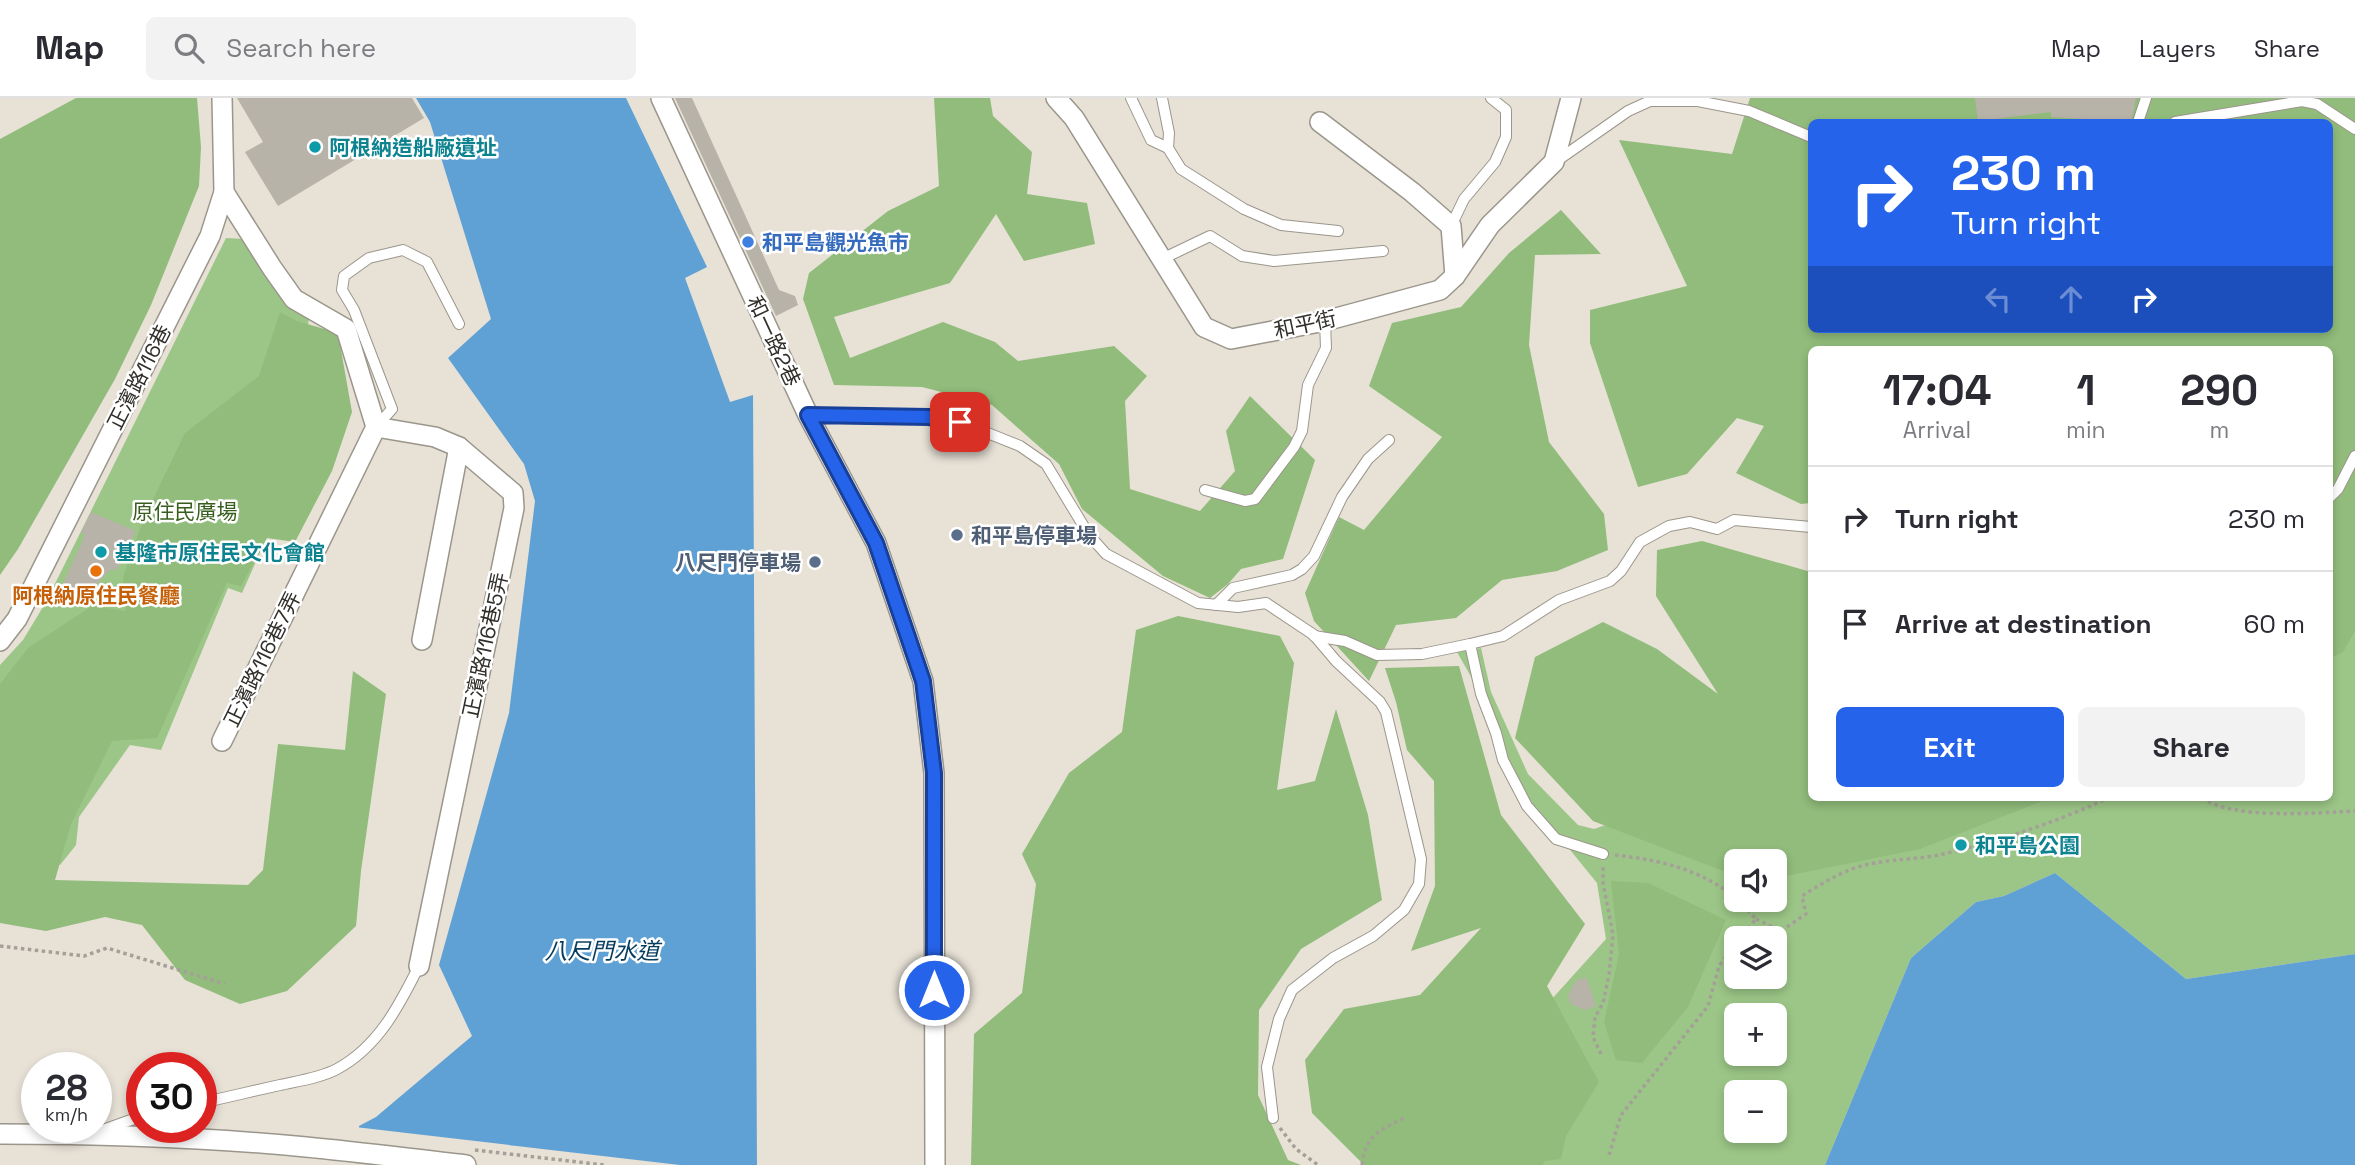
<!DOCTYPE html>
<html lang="en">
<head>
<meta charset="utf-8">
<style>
  body { margin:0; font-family:"Space Grotesk","Noto Sans TC",sans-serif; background:#f2f2f3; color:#2b2b33; height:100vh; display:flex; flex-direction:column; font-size:26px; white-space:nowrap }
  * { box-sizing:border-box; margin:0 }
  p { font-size:23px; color:#7c7c81 }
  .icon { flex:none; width:38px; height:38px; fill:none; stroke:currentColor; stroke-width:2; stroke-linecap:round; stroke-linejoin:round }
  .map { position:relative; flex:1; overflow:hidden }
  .panel { position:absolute; left:1808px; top:248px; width:525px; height:455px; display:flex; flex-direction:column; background:#fff; border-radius:10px; box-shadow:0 4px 10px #0003 }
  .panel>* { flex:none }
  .banner { position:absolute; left:1808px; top:21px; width:525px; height:214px; border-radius:10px; box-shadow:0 4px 10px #0003; background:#2563eb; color:#fff; overflow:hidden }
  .buttons { position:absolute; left:1724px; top:751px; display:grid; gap:14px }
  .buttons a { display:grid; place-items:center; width:63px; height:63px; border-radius:10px; background:#fff; box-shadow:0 4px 10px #0003; font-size:35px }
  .speed { position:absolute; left:21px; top:954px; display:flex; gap:14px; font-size:35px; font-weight:700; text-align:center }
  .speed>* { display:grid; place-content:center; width:91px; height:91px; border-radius:50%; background:#fff; box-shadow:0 4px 10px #0003; line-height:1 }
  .speed small { font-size:18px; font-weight:400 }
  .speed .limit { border:10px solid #d22; background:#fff; color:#111 }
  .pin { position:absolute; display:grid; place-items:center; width:60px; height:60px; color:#fff; margin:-30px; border-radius:14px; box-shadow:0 4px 10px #0006 }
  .me { position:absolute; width:77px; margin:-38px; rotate:0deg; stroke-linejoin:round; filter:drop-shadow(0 0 5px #0008) }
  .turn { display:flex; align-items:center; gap:24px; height:147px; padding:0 28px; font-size:32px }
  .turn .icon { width:91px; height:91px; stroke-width:2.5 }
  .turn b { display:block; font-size:49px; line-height:60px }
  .lanes { display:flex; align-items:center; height:66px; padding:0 28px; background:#0003; justify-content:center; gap:35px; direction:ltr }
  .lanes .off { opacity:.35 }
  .eta { display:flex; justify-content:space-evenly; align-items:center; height:119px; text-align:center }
  .eta b { font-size:42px; font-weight:700; line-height:49px }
  .cta { display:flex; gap:14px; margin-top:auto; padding:14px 28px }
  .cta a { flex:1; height:80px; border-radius:10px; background:#2563eb; color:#fff; font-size:28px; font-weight:700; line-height:80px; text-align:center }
  .cta a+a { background:#f2f2f3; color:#2b2b33 }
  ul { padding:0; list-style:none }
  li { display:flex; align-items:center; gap:21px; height:105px; padding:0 28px; border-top:2px solid #e1e1e2 }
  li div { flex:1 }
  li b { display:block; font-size:26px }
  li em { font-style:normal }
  header { display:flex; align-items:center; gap:42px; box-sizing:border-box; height:98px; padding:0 35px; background:#fff; border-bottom:2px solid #e1e1e2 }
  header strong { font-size:33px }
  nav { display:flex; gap:38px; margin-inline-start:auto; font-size:24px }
  .search { width:490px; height:63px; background:#f2f2f3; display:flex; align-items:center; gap:18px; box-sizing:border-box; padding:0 24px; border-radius:10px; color:#7c7c81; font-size:26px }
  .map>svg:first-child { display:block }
  .green { fill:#9cc687; fill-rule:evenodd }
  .forest { fill:#91bc7b; fill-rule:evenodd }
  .water { fill:#5fa1d4 }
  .pier { fill:#e7e1d6 }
  .building { fill:#b8b3a8 }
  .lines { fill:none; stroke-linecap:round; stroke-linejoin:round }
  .service-casing { stroke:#9b968b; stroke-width:12 }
  .minor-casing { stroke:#9b968b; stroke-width:22 }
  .path { stroke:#a5a097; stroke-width:3.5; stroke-dasharray:3.5 3.5; stroke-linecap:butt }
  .service { stroke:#fff; stroke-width:10 }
  .minor { stroke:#fff; stroke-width:19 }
  .route-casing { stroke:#184099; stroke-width:18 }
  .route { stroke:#2563eb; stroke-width:12 }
  .culture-dot { fill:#0f9aa8; stroke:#fff; stroke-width:2.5 }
  .shop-dot { fill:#3f7fe0; stroke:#fff; stroke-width:2.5 }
  .service-dot { fill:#5c6f8a; stroke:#fff; stroke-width:2.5 }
  .food-dot { fill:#e8710a; stroke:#fff; stroke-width:2.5 }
  .labels { text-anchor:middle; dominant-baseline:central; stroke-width:5; stroke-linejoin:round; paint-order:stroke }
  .culture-label { font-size:21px; font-weight:bold; fill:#0d838f; stroke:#fff; text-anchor:start }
  .shop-label { font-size:21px; font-weight:bold; fill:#366cbe; stroke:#fff; text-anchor:start }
  .street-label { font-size:21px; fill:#312f2a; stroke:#fff }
  .park-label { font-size:21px; fill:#375e1d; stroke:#fff }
  .service-label { font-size:21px; font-weight:bold; fill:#4e5e75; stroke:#fff; text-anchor:start }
  .food-label { font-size:21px; font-weight:bold; fill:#c56008; stroke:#fff }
  .water-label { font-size:23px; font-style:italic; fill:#063c5e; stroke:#fff }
</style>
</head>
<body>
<header>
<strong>Map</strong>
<div class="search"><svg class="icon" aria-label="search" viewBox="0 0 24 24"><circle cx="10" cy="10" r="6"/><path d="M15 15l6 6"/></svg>Search here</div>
<nav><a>Map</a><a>Layers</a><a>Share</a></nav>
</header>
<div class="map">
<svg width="2355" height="1067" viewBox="0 0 2355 1067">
  <rect width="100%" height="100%" fill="#e7e1d6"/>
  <g class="green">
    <polygon points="226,140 244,141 288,203 309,221 275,421 242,495 228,490 161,652 130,647 79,719 76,747 60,767 0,749 0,567 23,542 46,504"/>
    <path d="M2355,448V856L2186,881L2055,775L2004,798L1976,804L1911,860L1825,1067H1402L1606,841L1597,785L1506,673L1474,584L1457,554L1481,550L1491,594L1528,676L1578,727L1594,731L1811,655V700H2329V492ZM1736,763H1774V802H1736ZM1736,840H1774V878H1736ZM1736,917H1774V956H1736ZM1736,994H1774V1032H1736Z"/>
  </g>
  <g class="forest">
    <polygon points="76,0 197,0 201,49 199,88 151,207 115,281 18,451 0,477 0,41"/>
    <polygon points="934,0 990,0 993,18 1032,54 1027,96 1087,105 1095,146 1024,163 996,116 950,185 834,219 850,260 943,224 995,244 1018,263 1114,248 1147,278 1125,303 1130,391 1200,413 1235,373 1226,333 1250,298 1315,362 1283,461 1241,471 1228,486 1210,500 1163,478 1082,411 1059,366 992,307 922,289 834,287 803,201 809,175 888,113 939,88"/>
    <path d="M1750,0H2355V533L2343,554L2329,561V252H1811V405L1801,406L1736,375L1764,328L1737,320L1687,376L1638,389L1590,245V212L1687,188L1619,42L1732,56ZM1811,24H2329V231H1811Z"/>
    <polygon points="1561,112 1601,156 1535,157 1529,247 1549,344 1604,416 1608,452 1557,473 1502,482 1456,520 1396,527 1369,583 1314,523 1305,495 1339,419 1364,432 1442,339 1369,288 1392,225 1461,209 1509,155"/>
    <polygon points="280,214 297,223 338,235 352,314 332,373 295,444 267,440 241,488 227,485 157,640 112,643 71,726 55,782 248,787 263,772 278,646 345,652 353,573 386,596 361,773 356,828 287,893 240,906 185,882 142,827 105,819 46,833 0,825 0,586 28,550 92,508 126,513 123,479 144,420 185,335 259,278"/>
    <polygon points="1702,443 1811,474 1811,700 2050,700 1920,751 1775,780 1774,763 1736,763 1736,778 1593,723 1515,640 1535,559 1603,524 1657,551 1718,596 1656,498 1657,452"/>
    <polygon points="1178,518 1280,538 1294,565 1277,692 1315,683 1336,611 1368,717 1382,802 1301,851 1259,912 1258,997 1288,1062 1301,1067 971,1067 974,936 1022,895 1036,786 1022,756 1069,675 1122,634 1136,532"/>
    <polygon points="1459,568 1501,717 1585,826 1547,888 1599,984 1566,1038 1561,1061 1544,1063 1543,1067 1364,1067 1312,1015 1305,962 1344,911 1420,897 1481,830 1411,853 1435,788 1434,683 1407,652 1396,604 1385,570"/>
    <polygon points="1611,783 1648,785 1726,822 1688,909 1642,965 1616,962 1604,924 1619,856"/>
  </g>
  <g class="water">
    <polygon points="416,0 626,0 707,169 685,180 730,304 753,297 757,1067 366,1067 359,1051 359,1028 376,1019 472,938 439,867 509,615 535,403 524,366 448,260 491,221 430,24"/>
    <polygon points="2055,775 2186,881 2355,856 2355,1067 1825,1067 1911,860 1976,804 2004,798"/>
  </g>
  <polygon class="pier" points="355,1029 680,1067 362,1067 355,1051"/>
  <g class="building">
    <polygon points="237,0 412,0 424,20 278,108 245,54 263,44"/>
    <polygon points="675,0 692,0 779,192 795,198 798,207 776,218"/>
    <polygon points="1975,0 2136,0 2131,24 2051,19 2051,14 1978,23"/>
    <polygon points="91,414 136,433 117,472 111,471 94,489 86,486 77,503 58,497 85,437 81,435"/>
    <polygon points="1586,879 1596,908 1585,912 1571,906 1568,897 1576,883"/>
  </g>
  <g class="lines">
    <g class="service-casing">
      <g id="service">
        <polyline points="1131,0 1151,42 1168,50 1181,71 1244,111 1281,127 1338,133"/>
        <polyline points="1162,0 1169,35 1168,50"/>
        <polyline points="2138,24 2146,0"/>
        <polyline points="2175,24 2302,3 2317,6 2355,31"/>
        <polyline points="1558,62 1628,13 1650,3 1698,3 1749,13 1811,39"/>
        <polyline points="1451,128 1464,101 1495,64 1506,39 1506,12 1491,0"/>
        <polyline points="1162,161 1210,138 1242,158 1274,163 1383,153"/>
        <polyline points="808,317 929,319 960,324 1020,348 1046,366 1089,437 1106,456 1198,505 1238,509 1266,505 1314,537 1336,563 1380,604 1386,614 1421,761 1419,786 1404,812 1373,838 1333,860 1292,892 1279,921 1267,969 1273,1020"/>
        <polyline points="376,329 392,311 354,212 342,192 344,178 369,160 403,152 427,164 459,226"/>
        <polyline points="1205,392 1245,403 1255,401 1294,349 1302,333 1308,287 1326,250 1325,223"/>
        <polyline points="2329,400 2338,391 2355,358"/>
        <polyline points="1216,507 1233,490 1292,477 1302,471 1314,458 1342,399 1368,361 1389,342"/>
        <polyline points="1314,538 1345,543 1377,557 1422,556 1470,546 1503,538 1559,502 1610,483 1621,473 1640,444 1669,428 1690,424 1717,431 1734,422 1811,429"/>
        <polyline points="1470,546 1481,596 1496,635 1503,662 1527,708 1556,741 1603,756"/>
        <path d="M201,1005C227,999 254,993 280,987C298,983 320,980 337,971C378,949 399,908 419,868"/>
        <polyline points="103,1032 142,1018"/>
      </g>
    </g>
    <g class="minor-casing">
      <g id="minor">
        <polyline points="661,0 808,317 876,445 923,583 934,675 935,1067"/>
        <polyline points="1056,0 1074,20 1204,229 1231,241 1325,223 1440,192 1455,178 1490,127 1554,64 1571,0"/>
        <polyline points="1320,24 1412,94 1451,128 1455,178"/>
        <polyline points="224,94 272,170 294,201 346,231 376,329 435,339 459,349 513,395 514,410 419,868"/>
        <polyline points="422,542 459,349"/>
        <polyline points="0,543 17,521 210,138 224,94 222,0"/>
        <polyline points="222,643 376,329"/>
        <path d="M0,1036C102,1036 204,1039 306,1049C359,1054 412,1061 466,1067"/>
      </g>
    </g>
    <g class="path">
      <path d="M2202,700C2233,722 2316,715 2355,713"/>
      <path d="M1615,757C1660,762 1700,771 1736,800"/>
      <polyline points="1738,802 1756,821 1740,840"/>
      <path d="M1756,821L1781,833L1806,816L1802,798C1824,784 1848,769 1875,765C1896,761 1918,761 1939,757C1996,744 2055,725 2108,700"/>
      <polyline points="0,848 84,858 107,850 225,886"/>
      <polyline points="1601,956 1593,939 1595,919 1603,905 1609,877 1613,837 1603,785 1603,769"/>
      <polyline points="1280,1030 1296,1051 1318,1067"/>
      <polyline points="475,1052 604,1067"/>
      <polyline points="1609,1057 1621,1017 1708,908 1719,868 1736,844"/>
      <path d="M1362,1067C1366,1036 1379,1033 1404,1020"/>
    </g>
    <use href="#service" class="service"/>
    <use href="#minor" class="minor"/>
  </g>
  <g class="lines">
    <g class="route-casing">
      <polyline id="route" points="934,892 934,675 923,583 876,445 808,317 929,319 960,324"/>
    </g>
    <use href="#route" class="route"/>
  </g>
  <g class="culture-dot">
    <circle cx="315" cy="49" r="7"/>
    <circle cx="101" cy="454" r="7"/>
    <circle cx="1961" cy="747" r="7"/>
  </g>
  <circle class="shop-dot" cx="748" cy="144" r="7"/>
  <g class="service-dot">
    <circle cx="957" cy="437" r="7"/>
    <circle cx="815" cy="464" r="7"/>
  </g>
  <circle class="food-dot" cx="96" cy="473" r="7"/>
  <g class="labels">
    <g class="culture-label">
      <text x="329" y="49">阿根納造船廠遺址</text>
      <text x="115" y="454">基隆市原住民文化會館</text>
      <text x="1975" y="747">和平島公園</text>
    </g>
    <g class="shop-label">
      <text x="762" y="144">和平島觀光魚市</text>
    </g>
    <g class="street-label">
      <text transform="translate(1305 226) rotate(-12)">和平街</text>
      <text transform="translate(774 243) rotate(65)">和一路2巷</text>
      <text transform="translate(139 279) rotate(-63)">正濱路116巷</text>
      <text transform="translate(485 547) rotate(-78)">正濱路116巷5弄</text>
      <text transform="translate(262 561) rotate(-64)">正濱路116巷7弄</text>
    </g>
    <g class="park-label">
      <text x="185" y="413">原住民廣場</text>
    </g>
    <g class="service-label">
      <text x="971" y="437">和平島停車場</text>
      <text x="801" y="464" text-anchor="end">八尺門停車場</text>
    </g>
    <g class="food-label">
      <text x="96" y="497">阿根納原住民餐廳</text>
    </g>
    <g class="water-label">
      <text x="602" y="853">八尺門水道</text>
    </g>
  </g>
</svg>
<div class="buttons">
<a><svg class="icon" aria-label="sound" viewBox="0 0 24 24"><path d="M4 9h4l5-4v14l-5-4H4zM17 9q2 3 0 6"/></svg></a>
<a><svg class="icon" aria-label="layers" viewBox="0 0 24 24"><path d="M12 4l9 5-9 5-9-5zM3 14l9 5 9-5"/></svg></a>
<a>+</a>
<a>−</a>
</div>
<div class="speed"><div>28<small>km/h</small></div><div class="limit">30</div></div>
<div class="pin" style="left:960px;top:324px;background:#d93025"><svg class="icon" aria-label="arrive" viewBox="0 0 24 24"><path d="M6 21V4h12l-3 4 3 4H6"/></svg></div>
<svg class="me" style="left:934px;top:892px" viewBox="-20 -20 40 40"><circle r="17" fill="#2563eb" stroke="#fff" stroke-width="3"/><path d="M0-11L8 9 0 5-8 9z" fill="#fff"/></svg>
<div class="banner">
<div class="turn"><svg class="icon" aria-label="right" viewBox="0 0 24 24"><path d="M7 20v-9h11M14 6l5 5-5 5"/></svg><div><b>230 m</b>Turn right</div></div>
<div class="lanes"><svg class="icon off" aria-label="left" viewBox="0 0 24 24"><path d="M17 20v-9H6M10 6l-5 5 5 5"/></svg><svg class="icon off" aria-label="ahead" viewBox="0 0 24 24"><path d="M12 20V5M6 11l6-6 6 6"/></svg><svg class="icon" aria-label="right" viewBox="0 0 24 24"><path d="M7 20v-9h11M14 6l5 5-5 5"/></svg></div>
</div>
<section class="panel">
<div class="eta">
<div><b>17:04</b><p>Arrival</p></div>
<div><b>1</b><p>min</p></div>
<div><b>290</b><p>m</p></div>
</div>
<ul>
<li><svg class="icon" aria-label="right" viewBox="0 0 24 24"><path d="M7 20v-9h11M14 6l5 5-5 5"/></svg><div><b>Turn right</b></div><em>230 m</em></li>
<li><svg class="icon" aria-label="arrive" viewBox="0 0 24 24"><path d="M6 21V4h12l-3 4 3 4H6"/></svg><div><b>Arrive at destination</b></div><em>60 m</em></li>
</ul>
<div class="cta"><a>Exit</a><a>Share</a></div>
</section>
</div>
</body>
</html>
